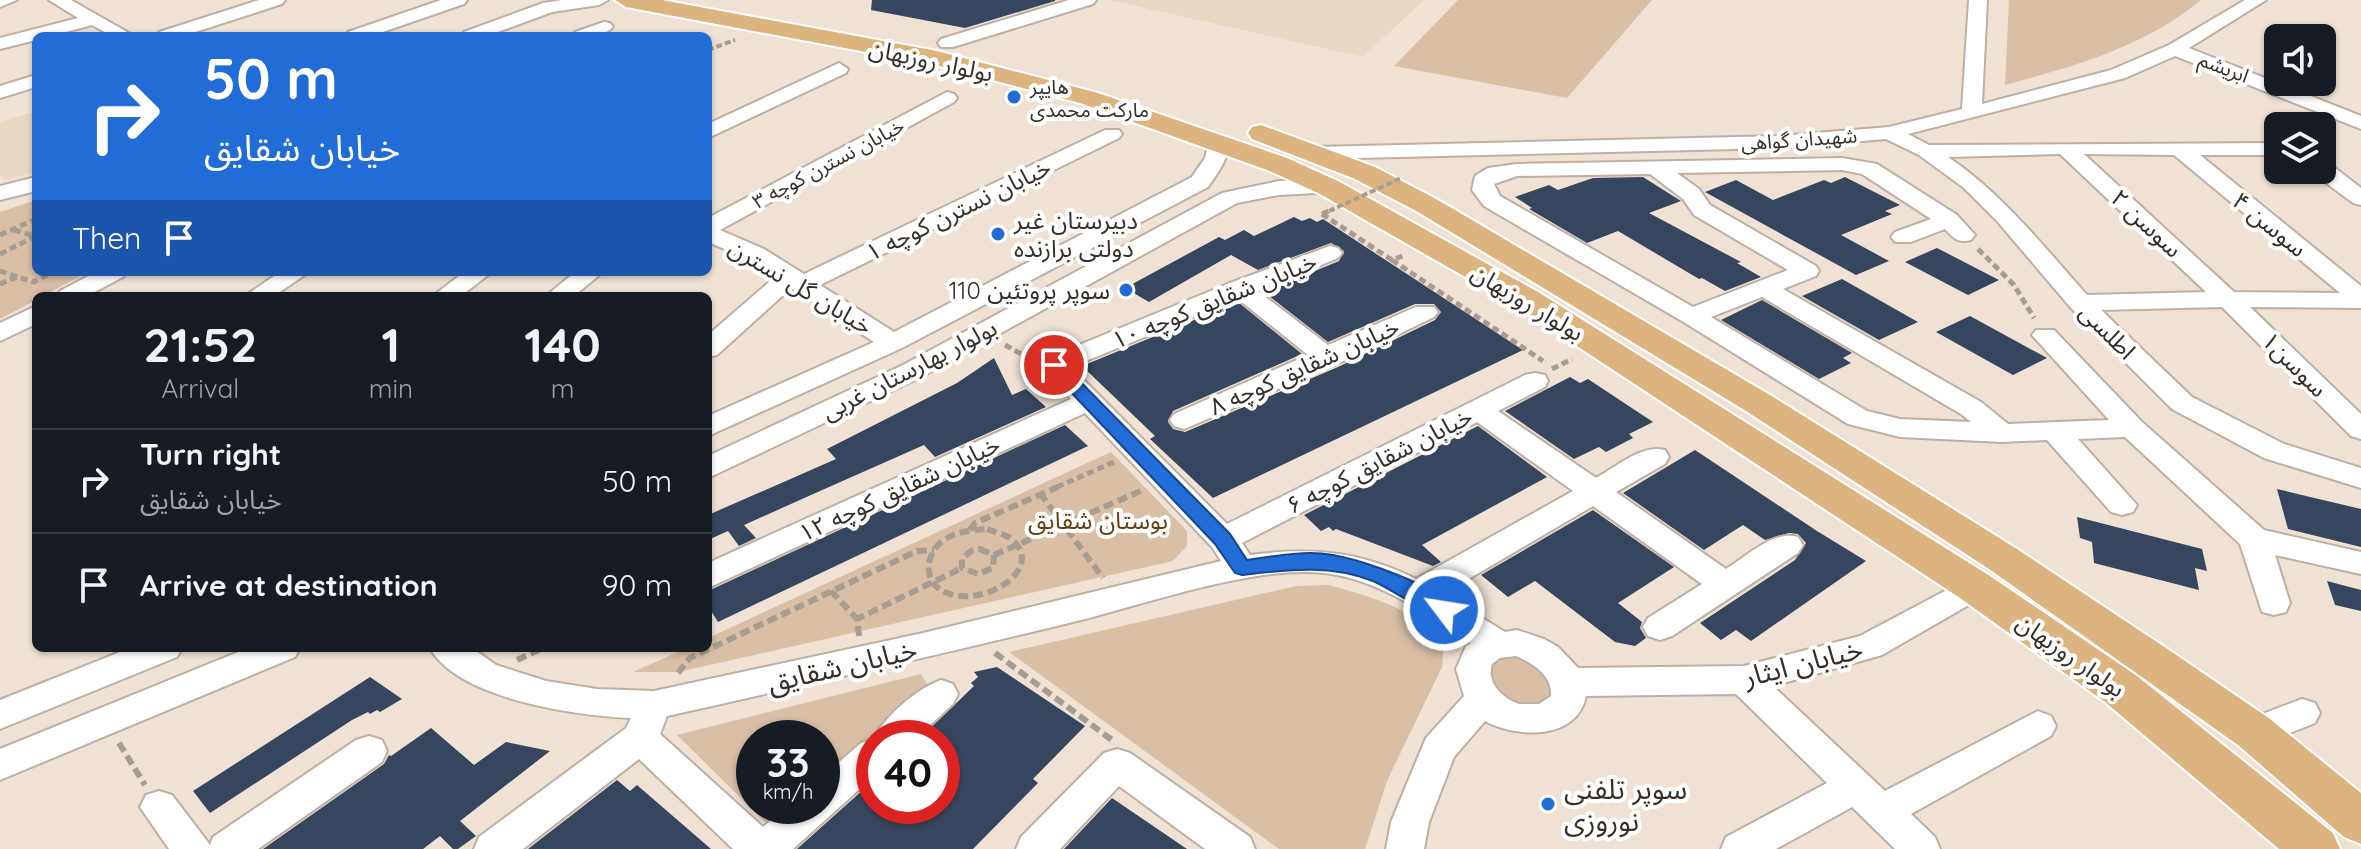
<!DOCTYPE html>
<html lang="en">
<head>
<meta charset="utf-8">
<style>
  body { margin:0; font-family:Quicksand,"Noto Sans Arabic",sans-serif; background:#20242c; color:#f1f3f6; height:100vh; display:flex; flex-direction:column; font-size:30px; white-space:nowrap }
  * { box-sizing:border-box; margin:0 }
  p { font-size:26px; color:#9ea1a6 }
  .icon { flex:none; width:44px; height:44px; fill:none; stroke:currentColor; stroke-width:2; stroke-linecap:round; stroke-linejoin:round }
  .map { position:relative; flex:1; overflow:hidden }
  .sheet { position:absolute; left:32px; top:292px; width:680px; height:360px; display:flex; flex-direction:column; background:#171b24; border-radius:12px; box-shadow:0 2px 6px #0004 }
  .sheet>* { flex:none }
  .hud { position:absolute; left:32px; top:32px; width:680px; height:244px; border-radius:12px; box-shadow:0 2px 6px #0004; background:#226cd8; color:#fff; overflow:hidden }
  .buttons { position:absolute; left:2264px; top:24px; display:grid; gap:16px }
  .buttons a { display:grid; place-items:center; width:72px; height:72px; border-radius:12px; background:#171b24; box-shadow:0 2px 6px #0004; font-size:40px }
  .speed { position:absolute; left:736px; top:720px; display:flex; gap:16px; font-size:40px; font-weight:700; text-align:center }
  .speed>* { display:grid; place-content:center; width:104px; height:104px; border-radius:50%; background:#171b24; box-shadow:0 2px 6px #0004; line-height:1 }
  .speed small { font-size:20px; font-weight:400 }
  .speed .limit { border:12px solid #d22; background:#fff; color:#111 }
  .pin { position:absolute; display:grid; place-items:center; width:68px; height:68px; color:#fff; margin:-34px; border:4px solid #fff; border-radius:50%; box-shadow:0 2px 8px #0007 }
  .me { position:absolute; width:88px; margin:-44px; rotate:301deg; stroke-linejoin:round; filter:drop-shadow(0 0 6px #0008) }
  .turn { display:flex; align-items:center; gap:28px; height:168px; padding:0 40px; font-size:36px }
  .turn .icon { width:104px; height:104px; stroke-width:2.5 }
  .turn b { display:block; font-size:56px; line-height:68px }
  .then { display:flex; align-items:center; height:76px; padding:0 40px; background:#0003; gap:16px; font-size:30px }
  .eta { display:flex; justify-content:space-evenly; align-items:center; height:136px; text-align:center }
  .eta b { font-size:48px; font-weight:800; line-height:56px }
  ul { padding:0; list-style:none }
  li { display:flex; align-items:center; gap:24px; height:104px; padding:0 40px; border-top:2px solid #363941 }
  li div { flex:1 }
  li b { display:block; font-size:30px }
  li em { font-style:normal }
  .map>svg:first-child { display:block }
  .built { fill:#e8d7c4 }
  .green { fill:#d8bfa6 }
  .building { fill:#36465e }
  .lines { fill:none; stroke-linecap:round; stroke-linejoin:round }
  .minor-casing { stroke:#bcafa3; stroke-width:4 }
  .major-casing { stroke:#fff; stroke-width:4 }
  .path-far2 { stroke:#a69c92; stroke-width:4; stroke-dasharray:6 3; stroke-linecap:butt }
  .path-far1 { stroke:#a69c92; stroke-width:5; stroke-dasharray:7 4; stroke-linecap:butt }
  .path { stroke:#a69c92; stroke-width:6; stroke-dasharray:10 5; stroke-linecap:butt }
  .minor { fill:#fff; fill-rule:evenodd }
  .major { fill:#ddb47f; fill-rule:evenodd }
  .path-bridge-far1 { stroke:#a69c92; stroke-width:4; stroke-dasharray:6 3; stroke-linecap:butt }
  .path-bridge { stroke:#a69c92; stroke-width:5; stroke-dasharray:7 4; stroke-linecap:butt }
  .route { fill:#226cd8; stroke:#16468c; stroke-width:2 }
  .poi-dot { fill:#226cd8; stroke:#fff; stroke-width:3 }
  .labels { text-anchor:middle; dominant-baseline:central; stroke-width:8; stroke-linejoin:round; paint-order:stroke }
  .far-street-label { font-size:20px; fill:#342f2a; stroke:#fff }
  .far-poi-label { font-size:20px; fill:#342f2a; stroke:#fff; text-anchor:start }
  .street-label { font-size:24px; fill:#342f2a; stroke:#fff }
  .poi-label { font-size:24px; fill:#342f2a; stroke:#fff; text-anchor:start }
  .park-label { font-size:24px; fill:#644014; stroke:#fff }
  .near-street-label { font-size:28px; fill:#342f2a; stroke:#fff }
  .near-poi-label { font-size:28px; fill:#342f2a; stroke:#fff; text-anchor:start }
</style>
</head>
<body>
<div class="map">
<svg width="2361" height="849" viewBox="0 0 2361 849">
  <rect width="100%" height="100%" fill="#efe2d5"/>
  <g class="built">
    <polygon points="1109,0 1424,0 1363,57"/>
    <polygon points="36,111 36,172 5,180 0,175 0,122"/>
  </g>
  <g class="green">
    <polygon points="1458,0 1652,0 1567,98 1394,66"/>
    <path d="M2009,0H2201C2144,47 2075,66 2005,85Z"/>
    <polygon points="36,200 36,272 88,272 43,296 36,296 36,300 0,319 0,212"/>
    <polygon points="1111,452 1187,531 1187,546 1173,561 678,672 633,672 687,648 708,648 708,638"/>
    <path d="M1328,585C1357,592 1420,611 1438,636C1445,645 1443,657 1442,667L1387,781L1365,849H1279L1009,652L1296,586Z"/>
    <path d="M1519,655L1551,677V692C1530,717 1503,699 1490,677C1490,659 1504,657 1519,655Z"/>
    <polygon points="921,674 930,689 822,781 822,738 754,738 754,806 794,806 770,827 677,735"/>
  </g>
  <g class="building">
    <polygon points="872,0 1055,0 1055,1 965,28 871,10"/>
    <polygon points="1643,177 1681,201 1649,213 1741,262 1737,263 1761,277 1725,291 1702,278 1699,279 1618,231 1587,243 1529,209 1532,208 1515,197 1549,185 1558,190 1593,178"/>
    <polygon points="1845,177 1900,205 1885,211 1892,214 1841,235 1889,261 1856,275 1705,192 1736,180 1773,200 1824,180 1831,183"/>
    <polygon points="1294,217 1302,221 1310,218 1317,222 1323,219 1523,350 1213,498 1150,439 1155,436 1082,366 1238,302 1302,354 1173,411 1168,422 1173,429 1185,432 1338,367 1435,320 1441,312 1434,304 1415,304 1328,342 1264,292 1339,261 1344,251 1331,243 1258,270 1231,255 1149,302 1125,288 1219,237 1225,240 1244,230 1254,236"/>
    <polygon points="1937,248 1999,280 1968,295 1905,262"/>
    <polygon points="1842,279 1918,322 1879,340 1802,296"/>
    <polygon points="1762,300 1852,353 1843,358 1851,363 1819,379 1721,320"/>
    <polygon points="1970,316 2047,358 2013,375 1936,332"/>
    <polygon points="994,358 1012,395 1026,389 1046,407 935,457 924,445 820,491 744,525 756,538 739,546 728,531 708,540 708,515 836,459 827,449 957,383"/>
    <polygon points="1570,377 1580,383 1588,379 1653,422 1629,434 1633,438 1606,452 1599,447 1574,459 1505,411"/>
    <polygon points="1065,425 1088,446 718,622 708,606 708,591"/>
    <polygon points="1478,426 1547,477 1422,545 1441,562 1433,566 1336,529 1333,531 1329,527 1321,531 1304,515"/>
    <polygon points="1695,450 1817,531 1866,561 1751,641 1736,630 1721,640 1700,623 1795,560 1806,543 1798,534 1789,533 1765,540 1743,525 1704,550 1623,493"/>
    <polygon points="2277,489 2361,509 2361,547 2288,529"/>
    <polygon points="1593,510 1674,567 1618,603 1642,622 1640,628 1646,638 1635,646 1615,642 1535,581 1508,597 1481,575"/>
    <polygon points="2077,517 2202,549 2207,571 2195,568 2199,590 2094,563 2092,542 2080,538"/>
    <polygon points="2327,581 2361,590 2361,611 2335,605"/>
    <polygon points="997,667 1085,726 1033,779 1038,783 973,849 797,849 874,780 874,806 942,806 942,738 920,738 974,686 971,683 978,677 974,672"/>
    <polygon points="370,677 402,699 380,712 377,710 370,714 368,712 352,720 210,813 193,791"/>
    <polygon points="431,728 474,765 506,742 550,751 460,821 476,836 458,849 453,849 440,836 423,849 263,849 384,764 389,755 391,756"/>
    <polygon points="617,780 630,791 637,785 711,849 528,849"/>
    <polygon points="1112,798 1187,849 1064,849"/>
  </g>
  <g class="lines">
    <g class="minor-casing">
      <g id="minor">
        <polygon points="0,0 17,0 0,7"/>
        <polygon points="49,0 71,0 134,36 112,36 92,25 51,36 36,36 36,40 0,49 0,38 78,18"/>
        <polygon points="259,0 285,0 282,4 183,36 156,36 159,32"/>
        <polygon points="441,0 467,0 464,4 371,36 345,36 348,32"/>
        <polygon points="562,0 608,0 599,5 552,12 487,36 461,36 464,32 543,3"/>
        <polygon points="1069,0 1096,0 1093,4 953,47 941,47 938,43 941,39"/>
        <path d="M1969,0H1987L1982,104L2111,70L2169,45L2245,0H2266L2189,48L2361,116V129L2175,56L2125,78L1908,134L1929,145L2278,143V155H2200L2361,286V308L2250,307L2361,414V439L2351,436L2222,307L2101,310L2192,397L2284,444L2361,468V488L2264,458L2172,409L2071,308L1997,221L1964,188L1919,155L1886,139L1779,148L1315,159L1304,153L1315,147L1779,136L1889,127L1962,109ZM2060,154L2206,292L2087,295C2043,246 2003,194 1948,157ZM2084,154L2174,155L2340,293L2234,292Z"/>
        <path d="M604,22L610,23L613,27C602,38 587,36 572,36L575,32Z"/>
        <polygon points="839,63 848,69 846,73 708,138 708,124"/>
        <polygon points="36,75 36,87 0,98 0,86"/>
        <path d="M947,92L954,94L957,98L954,102L720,230L764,249L804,274L1105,130H1119L1122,134L1119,138L820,285L894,332L1192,177L1205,158L1210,138H1224C1233,156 1218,172 1208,187L902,348L708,436V416L874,342L791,288L717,355L708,357V335L775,277L748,259L708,242V218Z"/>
        <path d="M1842,158L1877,164L1957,215L1975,235L1971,240C1958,243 1954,239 1945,229L1911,242H1895L1891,237L1895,232L1931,219L1862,174L1842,170L1677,173L1699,189L1710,205L1816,266L1819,271L1816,276L1783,289L1981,402L2008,424L2109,420L2032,335L2036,330H2054L2142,422L2264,530L2361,552V574L2275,555L2290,603L2286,612L2274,615L2262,612L2240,544L2125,437L2078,439L2137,505L2133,512L2122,515L2111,512L2047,440L2002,442L1900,437L1848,424L1682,321L1484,206L1472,190L1475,176L1488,168L1517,164ZM1650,174L1683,199L1694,215L1788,270L1693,307L1500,196L1494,184L1517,176ZM1762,297L1961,414L1971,422L1900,419L1867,411L1711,317Z"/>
        <polygon points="2322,163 2330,164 2361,188 2361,205 2353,203 2314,174 2312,170 2322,170"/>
        <polygon points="36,177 36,191 0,200 0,186"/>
        <polygon points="1328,180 1339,187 1336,192 1279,195 1237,203 921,377 708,478 708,456 903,365 1222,193 1279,181"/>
        <path d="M1330,246L1338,248L1342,253L1338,258L1258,291L1328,345L1416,307H1434L1438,312L1434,317L1337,364L1184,429L1174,426L1170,420L1174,414L1308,355L1238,299L1071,367L1227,524L1525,375L1535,373L1545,375L1548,381L1545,387L1498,411L1596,478C1616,467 1642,444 1665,450L1669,457L1665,464L1616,492L1726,569C1747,556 1773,530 1798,537L1803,545L1798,553L1672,636L1660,640L1648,636L1643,627L1648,618L1702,584L1593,506L1443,594L1505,632L1517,630L1544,639L1558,647L1578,668L1744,666L1860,636L1975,575L1986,579L1991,587L1986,595L1882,655L1773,686L1885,791L2038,711L2051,716L2056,726L2051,736L1911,814L1935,837L1940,849H1895L1852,807L1776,849H1721L1726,837L1827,783L1736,694L1586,696C1577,741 1516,738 1485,721L1454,757L1429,822L1424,849H1386L1391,822L1426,738L1464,696L1456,669L1466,646L1471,643C1426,614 1379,579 1324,573C1257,565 1148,603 1081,620C943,654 805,685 667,716L660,734L763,827L788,806H822V777L861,743L874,739V776L793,849H733L639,759L523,849H474L479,837L626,728L631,718C577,716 458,699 430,648H472L496,665L546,681L597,689L654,691L923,633L1221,561L1212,547L1085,413L708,588V563L1071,399L1041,365L1045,359L1230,283ZM1477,422L1573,491L1416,579C1359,551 1312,547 1250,555L1242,543ZM1516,656C1533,663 1553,676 1551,696L1539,704H1519C1502,698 1486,683 1492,664L1500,658Z"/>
        <polygon points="96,272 126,272 123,277 87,296 57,296 60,291"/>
        <polygon points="280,272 309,272 274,296 245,296"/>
        <polygon points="464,272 492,272 461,296 433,296"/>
        <polygon points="575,272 603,272 574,296 546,296"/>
        <polygon points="36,306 36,324 0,341 0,323"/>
        <polygon points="130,648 182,648 177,657 0,729 0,700"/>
        <polygon points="248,648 300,648 295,657 0,780 0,749"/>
        <path d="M941,680L953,684L958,694L953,704L916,738H874C885,716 918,688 941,680Z"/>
        <polygon points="2302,699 2315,703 2320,713 2315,723 2254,747 2241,742 2236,732 2241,722"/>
        <polygon points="369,736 382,740 387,751 382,762 258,849 169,849 140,807 146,795 159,791 172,795 210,845 213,837 356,740"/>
        <polygon points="1117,749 1130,753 1250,837 1255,849 1205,849 1119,786 1060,849 1016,849 1021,837 1104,753"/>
      </g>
    </g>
    <g class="major-casing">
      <g id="major">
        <polygon points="615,0 662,0 937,51 1098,93 1287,158 1338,181 1538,292 1990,576 2137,676 2333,833 2340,849 2279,849 2105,702 1960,598 1516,306 1318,193 1267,170 1080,103 935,65 626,7"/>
        <polygon points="1261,125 1375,167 1438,200 1770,395 2017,549 2172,652 2270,719 2361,793 2361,844 2344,837 2238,745 1989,569 1746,411 1418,212 1355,179 1252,139 1248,133 1252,127"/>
      </g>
    </g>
    <polyline class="path-far2" points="708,50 735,40"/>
    <g class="path-far1">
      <polyline points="1322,214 1392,260 1405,255"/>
      <polyline points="14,230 35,236"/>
      <polyline points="0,235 36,219"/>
      <polyline points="1978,249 2014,285 2034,318"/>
      <polyline points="0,254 36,236"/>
      <polyline points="1392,260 1543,361"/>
      <polyline points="0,271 34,282 53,272"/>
      <polyline points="0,284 17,277"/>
      <polyline points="1005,345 1034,361"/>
      <polyline points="1552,369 1572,359"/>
      <polyline points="1057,487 1114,462"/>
    </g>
    <g class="path">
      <polyline points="1040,493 1103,578"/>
      <path d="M987,529C994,532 1004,534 1010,538C1048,567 986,608 947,593C924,585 924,558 940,543C953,532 971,530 987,529Z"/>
      <polyline points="970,530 975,523 1062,485"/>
      <polygon points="980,549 994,555 993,568 978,574 962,568 962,559 971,551"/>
      <polyline points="994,555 1143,490"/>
      <polyline points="831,591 857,619"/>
      <polyline points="859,636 857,619 962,568"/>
      <polyline points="995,653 1112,740"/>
      <polyline points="517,660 543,648"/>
      <polyline points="678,673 690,658 917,551 934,550"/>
      <polyline points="119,743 145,785"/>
    </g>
    <use href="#minor" class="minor"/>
    <use href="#major" class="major"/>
    <polyline class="path-bridge-far1" points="1329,211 1401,178"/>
    <polyline class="path-bridge" points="1322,214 1333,209"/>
  </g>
  <path class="route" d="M1054,360L1060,361L1230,534L1247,560C1275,556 1305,550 1333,555C1361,560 1442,587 1455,610L1452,616C1436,621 1392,589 1373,581C1330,564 1287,570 1242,575L1235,573L1215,544L1048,368L1046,365L1048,361Z"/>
  <g class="poi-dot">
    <circle cx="1014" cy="97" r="8"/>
    <circle cx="998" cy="234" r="8"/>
    <circle cx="1126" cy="290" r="8"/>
    <circle cx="1548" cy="804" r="8"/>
  </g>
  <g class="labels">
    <g class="far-street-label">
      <text transform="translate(2224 67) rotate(21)">ابریشم</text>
      <text transform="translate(1799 139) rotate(-4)">شهیدان گواهی</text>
      <text transform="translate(828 163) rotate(-28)">خیابان نسترن کوچه ۳</text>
    </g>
    <g class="far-poi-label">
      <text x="1030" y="86">هایپر<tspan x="1030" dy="23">مارکت محمدی</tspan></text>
    </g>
    <g class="street-label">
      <text transform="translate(931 60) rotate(12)">بولوار روزبهان</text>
      <text transform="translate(958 209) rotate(-26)">خیابان نسترن کوچه ۱</text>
      <text transform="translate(2147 223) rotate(43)">سوسن ۲</text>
      <text transform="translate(2270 224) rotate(39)">سوسن ۴</text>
      <text transform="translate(801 286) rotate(31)">خیابان گل نسترن</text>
      <text transform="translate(1214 300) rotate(-22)">خیابان شقایق کوچه ۱۰</text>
      <text transform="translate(1528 302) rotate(31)">بولوار روزبهان</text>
      <text transform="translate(2108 331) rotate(45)">اطلسی</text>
      <text transform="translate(2295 364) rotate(45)">سوسن۱</text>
      <text transform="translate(1304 366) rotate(-24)">خیابان شقایق کوچه ۸</text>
      <text transform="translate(909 369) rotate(-27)">بولوار بهارستان غربی</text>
      <text transform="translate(1379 460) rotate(-27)">خیابان شقایق کوچه ۶</text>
      <text transform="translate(899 488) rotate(-25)">خیابان شقایق کوچه ۱۲</text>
      <text transform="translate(2071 655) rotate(35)">بولوار روزبهان</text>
    </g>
    <g class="poi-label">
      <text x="1014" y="220">دبیرستان غیر<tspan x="1014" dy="28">دولتی برازنده</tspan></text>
      <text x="1110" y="290" text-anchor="end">سوپر پروتئین 110</text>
    </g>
    <g class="park-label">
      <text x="1098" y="520">بوستان شقایق</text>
    </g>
    <g class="near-street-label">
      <text transform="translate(1803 662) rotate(-14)">خیابان ایثار</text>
      <text transform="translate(842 665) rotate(-13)">خیابان شقایق</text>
    </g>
    <g class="near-poi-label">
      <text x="1564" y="788">سوپر تلفنی<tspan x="1564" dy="32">نوروزی</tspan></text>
    </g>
  </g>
</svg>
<div class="buttons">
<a><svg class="icon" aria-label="sound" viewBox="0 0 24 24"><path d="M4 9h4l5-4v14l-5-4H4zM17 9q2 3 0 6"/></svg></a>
<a><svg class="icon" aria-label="layers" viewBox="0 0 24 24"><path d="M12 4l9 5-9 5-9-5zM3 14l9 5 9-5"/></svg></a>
</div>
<div class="speed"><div>33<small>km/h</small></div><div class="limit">40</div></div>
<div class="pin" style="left:1054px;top:365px;background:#d93025"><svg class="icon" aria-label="arrive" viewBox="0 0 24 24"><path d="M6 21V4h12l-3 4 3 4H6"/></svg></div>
<svg class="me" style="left:1444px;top:610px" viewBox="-20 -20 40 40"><circle r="17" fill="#226cd8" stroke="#fff" stroke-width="3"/><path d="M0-11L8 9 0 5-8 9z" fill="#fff"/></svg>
<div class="hud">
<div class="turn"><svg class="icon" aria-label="right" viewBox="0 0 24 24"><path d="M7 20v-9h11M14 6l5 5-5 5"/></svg><div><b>50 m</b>خیابان شقایق</div></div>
<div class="then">Then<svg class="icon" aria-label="arrive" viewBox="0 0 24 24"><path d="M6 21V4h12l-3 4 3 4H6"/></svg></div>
</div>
<section class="sheet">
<div class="eta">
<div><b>21:52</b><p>Arrival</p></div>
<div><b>1</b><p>min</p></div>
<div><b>140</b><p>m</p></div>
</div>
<ul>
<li><svg class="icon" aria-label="right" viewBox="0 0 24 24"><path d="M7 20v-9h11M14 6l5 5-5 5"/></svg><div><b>Turn right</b><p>خیابان شقایق</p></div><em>50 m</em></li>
<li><svg class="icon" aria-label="arrive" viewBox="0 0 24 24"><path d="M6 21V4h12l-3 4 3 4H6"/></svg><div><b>Arrive at destination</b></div><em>90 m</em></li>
</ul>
</section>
</div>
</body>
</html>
